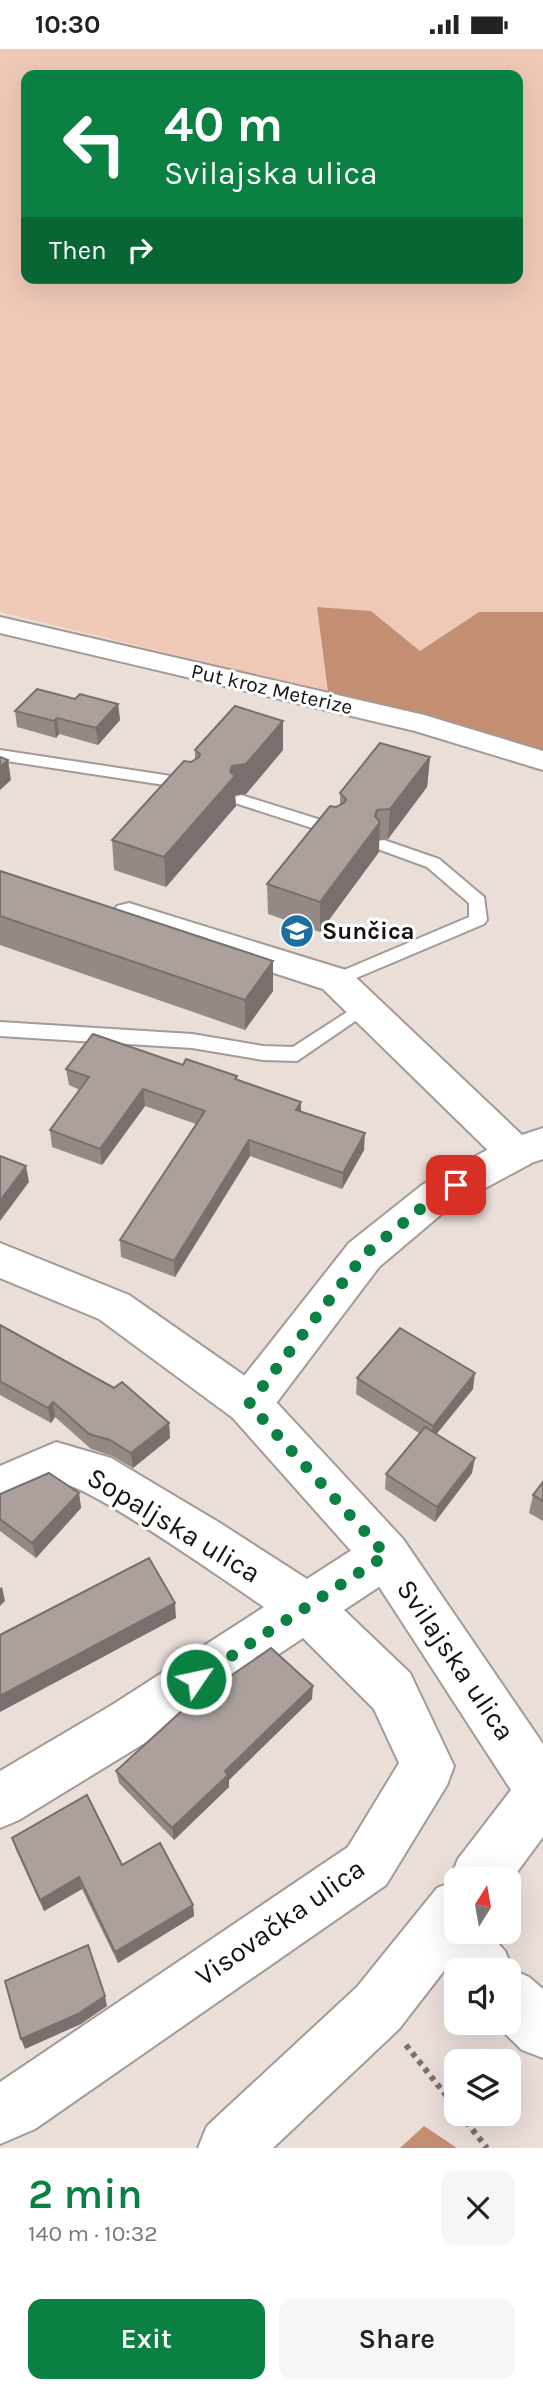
<!DOCTYPE html>
<html lang="en">
<head>
<meta charset="utf-8">
<style>
  body { margin:0; font-family:Karla,sans-serif; background:#f6f6f6; color:#222; height:100vh; display:flex; flex-direction:column; font-size:26px; white-space:nowrap }
  * { box-sizing:border-box; margin:0 }
  p { font-size:23px; color:#767676 }
  .icon { flex:none; width:38px; height:38px; fill:none; stroke:currentColor; stroke-width:2; stroke-linecap:round; stroke-linejoin:round }
  .map { position:relative; height:2099px; overflow:hidden }
  .panel { display:flex; flex-direction:column; background:#fff; flex:1 }
  .panel>* { flex:none }
  .banner { position:absolute; left:21px; top:21px; width:502px; height:214px; border-radius:14px; box-shadow:0 7px 28px #0002; background:#0b8043; color:#fff; overflow:hidden }
  .needle { width:46px; rotate:11deg }
  .fabs { position:absolute; left:444px; top:1818px; display:grid; gap:14px }
  .fabs a { display:grid; place-items:center; width:77px; height:77px; border-radius:14px; background:#fff; box-shadow:0 7px 28px #0002; font-size:35px }
  .pin { position:absolute; display:grid; place-items:center; width:60px; height:60px; color:#fff; margin:-30px; border-radius:14px; box-shadow:0 4px 10px #0006 }
  .me { position:absolute; width:77px; margin:-38px; rotate:56deg; stroke-linejoin:round; filter:drop-shadow(0 0 5px #0008) }
  .turn { display:flex; align-items:center; gap:24px; height:147px; padding:0 28px; font-size:32px }
  .turn .icon { width:91px; height:91px; stroke-width:2.5 }
  .turn b { display:block; font-size:49px; line-height:60px }
  .then { display:flex; align-items:center; height:66px; padding:0 28px; background:#0003; gap:14px; font-size:26px }
  .round { display:grid; place-items:center; flex:none; width:74px; height:74px; border-radius:14px; background:#f6f6f6 }
  .head { display:flex; align-items:center; justify-content:space-between; height:119px; padding:0 28px }
  h1 { font-size:42px; font-weight:600; line-height:52px; color:#0b8043 }
  .button { display:flex; gap:14px; margin-top:auto; padding:14px 28px }
  .button a { flex:1; height:80px; border-radius:14px; background:#0b8043; color:#fff; font-size:28px; font-weight:600; line-height:80px; text-align:center }
  .button a+a { background:#f6f6f6; color:#222 }
  .status { display:flex; justify-content:space-between; align-items:center; height:49px; padding:0 35px; background:#fff; direction:ltr }
  .status svg { height:19px; fill:currentColor }
  .map>svg:first-child { display:block }
  .green { fill:#f0c9b6; fill-rule:evenodd }
  .forest { fill:#c48e73 }
  .lines { fill:none; stroke-linecap:round; stroke-linejoin:round }
  .lane-casing { stroke:#a49a95; stroke-width:4 }
  .street-casing { stroke:#a49a95; stroke-width:4 }
  .secondary-casing { stroke:#a49a95; stroke-width:4 }
  .path { stroke:#79726f; stroke-width:6; stroke-dasharray:5 5; stroke-linecap:butt }
  .lane { fill:#fff; fill-rule:evenodd }
  .street { fill:#fff; fill-rule:evenodd }
  .secondary { fill:#fff; fill-rule:evenodd }
  .wall { fill:#938a85 }
  .shaded-wall { fill:#78706c }
  .building { fill:#aba09b; stroke:#78706c; stroke-width:2 }
  .route { stroke:#0b8043; stroke-width:12; stroke-dasharray:0 21.6 }
  .labels { text-anchor:middle; dominant-baseline:central; stroke-width:6; stroke-linejoin:round; paint-order:stroke }
  .far-street-label { font-size:21px; fill:#151110; stroke:#fff }
  .poi-label { font-size:24px; font-weight:bold; fill:#151110; stroke:#fff; text-anchor:start }
  .near-street-label { font-size:28px; fill:#151110; stroke:#fff }
</style>
</head>
<body>
<div class="status"><b>10:30</b><svg viewBox="0 0 49 12"><path d="M0 12V9h3v3zM5 12V6h3v6zM10 12V3h3v9zM15 12V0h3v12zM26 1h20v11H26zM47 4h2v5h-2z"/></svg></div>
<div class="map">
<svg width="543" height="2099" viewBox="0 0 543 2099">
  <rect width="100%" height="100%" fill="#eaded9"/>
  <path class="green" d="M0,0H543V563H479L420,602L371,562L317,558L328,643L0,563ZM26,26H518V229H26Z"/>
  <g class="forest">
    <polygon points="317,558 371,562 420,602 479,563 543,563 543,704 427,667 328,643"/>
    <polygon points="424,2077 457,2099 400,2099"/>
  </g>
  <g class="lines">
    <g class="lane-casing">
      <g id="lane">
        <polygon points="0,701 191,730 199,735 191,740 0,711"/>
        <polygon points="241,746 340,777 342,781 334,786 235,754 233,751 235,748"/>
        <polygon points="384,791 439,810 484,848 487,871 484,875 342,935 330,935 327,931 330,927 469,868 469,854 427,818 378,800 376,796 378,792"/>
        <polygon points="364,952 370,954 373,958 370,962 297,1012 263,1011 192,999 0,987 0,973 192,985 263,997 293,998"/>
      </g>
    </g>
    <g class="street-casing">
      <g id="street">
        <polygon points="0,568 424,666 543,702 543,721 415,682 0,584"/>
        <polygon points="516,1089 530,1093 536,1104 530,1115 450,1158 379,1218 265,1369 249,1374 233,1369 226,1355 233,1341 349,1194 422,1136 502,1093"/>
        <path d="M56,1393L111,1409L220,1474L307,1530L369,1490L386,1484L403,1490L410,1506L403,1522L344,1561L410,1624L454,1717L447,1736L386,1836L35,2080L0,2095V2033L348,1798L399,1714L374,1660L303,1589L148,1692L19,1771L0,1779V1722L112,1656L264,1558C233,1537 86,1433 59,1434C49,1435 13,1455 0,1460V1417Z"/>
        <polygon points="443,1849 457,1855 457,1883 488,1883 505,1902 513,1921 529,1928 543,1940 543,2009 522,2001 494,1974 509,1974 509,1922 457,1922 457,1934 423,1897 415,1877 423,1857"/>
      </g>
    </g>
    <g class="secondary-casing">
      <g id="secondary">
        <polygon points="129,854 349,922 522,1086 543,1079 543,1110 516,1119 502,1115 323,940 117,873 112,865 117,857"/>
        <polygon points="0,1194 129,1246 265,1341 403,1490 543,1695 543,1788 509,1834 509,1830 457,1830 457,1883 474,1883 399,1980 273,2099 198,2099 207,2077 357,1938 437,1839 452,1833 450,1830 458,1810 511,1741 369,1522 233,1369 99,1270 0,1229"/>
      </g>
    </g>
    <g class="path">
      <polyline points="406,1996 457,2060"/>
      <polyline points="460,2065 487,2099"/>
    </g>
    <use href="#lane" class="lane"/>
    <use href="#street" class="street"/>
    <use href="#secondary" class="secondary"/>
  </g>
  <g class="wall">
    <polygon points="75,650 118,655 120,671 98,696 59,685 56,689 17,678 15,662"/>
    <polygon points="283,672 283,701 246,745 235,746 236,757 166,838 114,821 112,791 191,713 195,710 195,701"/>
    <polygon points="430,708 427,738 388,790 379,791 379,803 320,883 268,865 267,835 340,756 340,744"/>
    <polygon points="0,821 273,912 273,942 245,981 0,896"/>
    <polygon points="183,1016 237,1027 237,1030 301,1062 364,1101 342,1140 250,1107 175,1228 121,1208 120,1191 196,1075 145,1057 102,1116 52,1098 50,1081 80,1041 69,1036 66,1020"/>
    <polygon points="0,1276 169,1374 170,1389 133,1419 112,1407 91,1400 55,1368 51,1374 0,1346"/>
    <polygon points="357,1329 473,1340 436,1385 472,1424 435,1473 385,1440 386,1425 419,1384 356,1345"/>
    <polygon points="543,1433 543,1472 529,1464 533,1446"/>
    <polygon points="79,1444 81,1459 36,1509 0,1482 0,1445"/>
    <polygon points="312,1650 229,1731 229,1738 174,1791 119,1734 116,1722"/>
    <polygon points="12,1789 122,1816 193,1856 194,1867 118,1914 82,1840 44,1862 16,1801"/>
  </g>
  <g class="shaded-wall">
    <polygon points="118,655 120,671 98,696 96,679"/>
    <polygon points="57,669 59,685 56,689 54,672"/>
    <polygon points="283,672 283,701 246,745 235,746 236,757 166,838 164,808 230,723 232,717"/>
    <polygon points="430,708 427,738 388,790 390,760"/>
    <polygon points="8,711 11,731 0,741 0,718"/>
    <polygon points="377,761 376,779 380,773 379,803 320,883 320,853 375,767"/>
    <polygon points="273,912 273,942 245,981 245,951"/>
    <polygon points="143,1040 145,1057 102,1116 100,1100"/>
    <polygon points="301,1053 301,1069 296,1061"/>
    <polygon points="365,1084 364,1101 342,1140 343,1124"/>
    <polygon points="249,1091 250,1107 175,1228 174,1212"/>
    <polygon points="26,1117 29,1133 0,1172 0,1152"/>
    <polygon points="475,1324 473,1340 431,1392 433,1377"/>
    <polygon points="53,1353 55,1368 51,1374 48,1359"/>
    <polygon points="169,1374 170,1389 133,1419 131,1404"/>
    <polygon points="475,1409 472,1424 435,1473 437,1458"/>
    <polygon points="79,1444 81,1459 36,1509 32,1494"/>
    <polygon points="2,1538 5,1552 0,1557 0,1539"/>
    <polygon points="175,1554 176,1569 0,1663 0,1647"/>
    <polygon points="313,1637 312,1650 229,1731 229,1738 174,1791 172,1779 225,1722"/>
    <polygon points="79,1828 82,1840 44,1862 40,1851"/>
    <polygon points="193,1856 194,1867 118,1914 115,1903"/>
    <polygon points="105,1947 107,1957 81,1975 25,2000 21,1990"/>
  </g>
  <g class="building">
    <polygon points="37,640 75,650 80,645 118,655 96,679 57,669 54,672 15,662"/>
    <polygon points="235,657 283,672 246,715 232,717 230,723 235,727 164,808 112,791 184,712 191,713 199,708 200,705 195,701"/>
    <polygon points="380,694 430,708 390,760 377,761 375,767 380,773 320,853 267,835 330,757 336,758 345,753 346,750 340,744"/>
    <polygon points="0,708 8,711 0,718"/>
    <polygon points="0,822 273,912 245,951 0,867"/>
    <polygon points="93,985 183,1016 186,1010 237,1027 235,1030 301,1053 296,1061 365,1084 343,1124 249,1091 174,1212 120,1191 205,1062 143,1040 100,1100 50,1081 89,1028 66,1020"/>
    <polygon points="0,1107 26,1117 0,1152"/>
    <polygon points="0,1276 114,1339 122,1333 169,1374 131,1404 110,1391 89,1385 53,1353 48,1359 0,1332"/>
    <polygon points="400,1279 475,1324 433,1377 357,1329"/>
    <polygon points="425,1378 475,1409 437,1458 386,1425"/>
    <polygon points="49,1424 79,1444 32,1494 0,1470 0,1445"/>
    <polygon points="543,1433 543,1452 533,1446"/>
    <polygon points="149,1509 175,1554 0,1647 0,1586"/>
    <polygon points="271,1599 313,1637 225,1722 228,1726 172,1779 116,1722 187,1657"/>
    <polygon points="87,1746 122,1816 160,1794 193,1856 115,1903 79,1828 40,1851 12,1789"/>
    <polygon points="88,1896 105,1947 78,1965 21,1990 5,1932"/>
  </g>
  <g class="lines">
    <polyline class="route" points="196,1630 386,1506 249,1355 364,1206 436,1147 456,1136"/>
  </g>
  <defs>
    <g id="school-disc" transform="scale(1.75)"><circle r="9.5" fill="#1c70a1" stroke="#fff"/><path d="M0-5L7-2L0 1L-7-2ZM-4 1L0 2.5L4 1V4Q0 6-4 4Z" fill="#fff"/></g>
  </defs>
  <g fill-rule="evenodd">
    <use href="#school-disc" x="297" y="882"/>
  </g>
  <g class="labels">
    <g class="far-street-label">
      <text transform="translate(272 640) rotate(13)">Put kroz Meterize</text>
    </g>
    <g class="poi-label">
      <text x="322" y="882">Sunčica</text>
    </g>
    <g class="near-street-label">
      <text transform="translate(174 1476) rotate(31)">Sopaljska ulica</text>
      <text transform="translate(456 1611) rotate(56)">Svilajska ulica</text>
      <text transform="translate(280 1873) rotate(-35)">Visovačka ulica</text>
    </g>
  </g>
</svg>
<div class="fabs">
<a><svg class="needle" viewBox="-14 -14 28 28"><path d="M0-13l5 13h-10z" fill="#e53935"/><path d="M0 13l5-13h-10z" fill="#767676"/></svg></a>
<a><svg class="icon" aria-label="sound" viewBox="0 0 24 24"><path d="M4 9h4l5-4v14l-5-4H4zM17 9q2 3 0 6"/></svg></a>
<a><svg class="icon" aria-label="layers" viewBox="0 0 24 24"><path d="M12 4l9 5-9 5-9-5zM3 14l9 5 9-5"/></svg></a>
</div>
<div class="pin" style="left:456px;top:1136px;background:#d93025"><svg class="icon" aria-label="arrive" viewBox="0 0 24 24"><path d="M6 21V4h12l-3 4 3 4H6"/></svg></div>
<svg class="me" style="left:196px;top:1630px" viewBox="-20 -20 40 40"><circle r="17" fill="#0b8043" stroke="#fff" stroke-width="3"/><path d="M0-11L8 9 0 5-8 9z" fill="#fff"/></svg>
<div class="banner">
<div class="turn"><svg class="icon" aria-label="left" viewBox="0 0 24 24"><path d="M17 20v-9H6M10 6l-5 5 5 5"/></svg><div><b>40 m</b>Svilajska ulica</div></div>
<div class="then">Then<svg class="icon" aria-label="right" viewBox="0 0 24 24"><path d="M7 20v-9h11M14 6l5 5-5 5"/></svg></div>
</div>
</div>
<section class="panel">
<div class="head"><div><h1>2 min</h1><p>140 m · 10:32</p></div><a class="round"><svg class="icon" aria-label="close" viewBox="0 0 24 24"><path d="M6 6l12 12M18 6L6 18"/></svg></a></div>
<div class="button"><a>Exit</a><a>Share</a></div>
</section>
</body>
</html>
